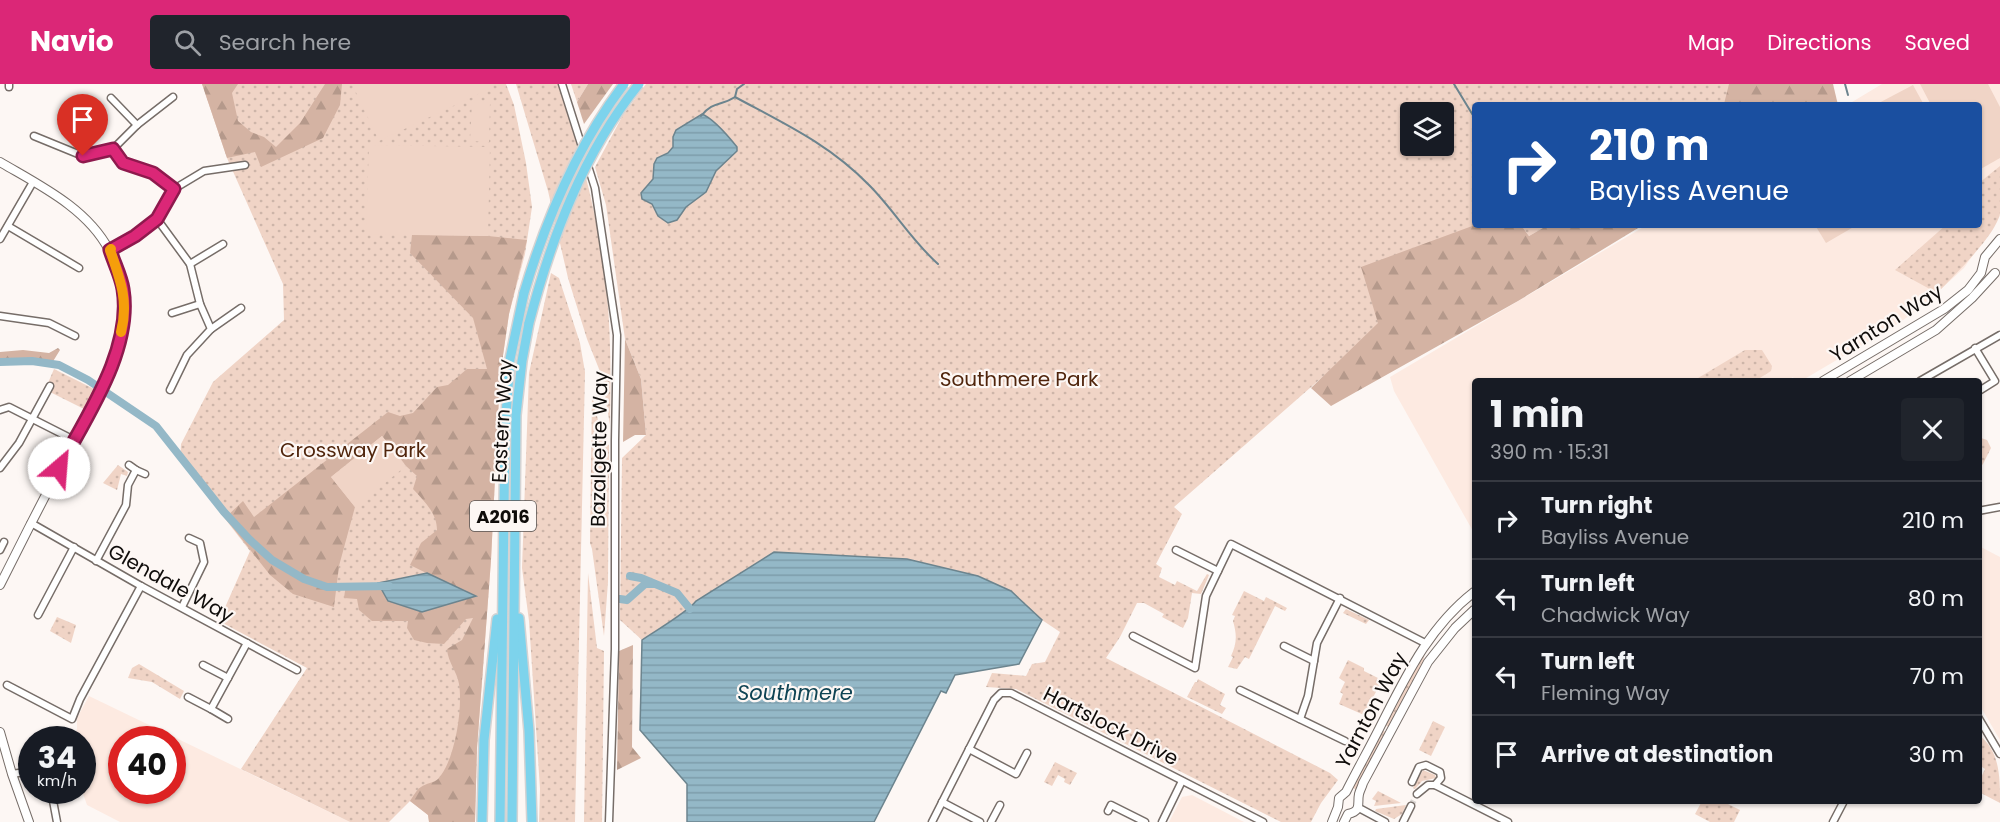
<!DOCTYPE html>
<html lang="en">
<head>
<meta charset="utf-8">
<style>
  body { margin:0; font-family:Poppins,sans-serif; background:#20242c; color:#f1f3f6; height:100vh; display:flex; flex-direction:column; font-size:22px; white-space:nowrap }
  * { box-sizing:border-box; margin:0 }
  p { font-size:20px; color:#9ea1a6 }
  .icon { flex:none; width:33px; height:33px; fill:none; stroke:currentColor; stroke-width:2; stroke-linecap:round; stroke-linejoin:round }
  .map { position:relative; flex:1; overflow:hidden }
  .drawer { position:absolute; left:1472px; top:294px; width:510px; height:426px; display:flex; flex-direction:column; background:#171b24; border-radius:6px; box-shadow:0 2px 4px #0004 }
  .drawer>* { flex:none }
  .guide { position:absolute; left:1472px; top:18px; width:510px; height:126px; border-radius:6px; box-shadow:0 2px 4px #0004; background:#1a4fa0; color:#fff; overflow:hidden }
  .tools { position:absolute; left:1400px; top:18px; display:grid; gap:12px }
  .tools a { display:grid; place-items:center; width:54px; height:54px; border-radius:6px; background:#171b24; box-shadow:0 2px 4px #0004; font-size:30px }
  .speed { position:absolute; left:18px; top:642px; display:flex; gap:12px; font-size:30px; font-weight:700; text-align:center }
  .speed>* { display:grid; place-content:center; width:78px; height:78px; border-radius:50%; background:#171b24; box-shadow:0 2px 4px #0004; line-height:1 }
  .speed small { font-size:15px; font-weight:400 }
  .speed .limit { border:9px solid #d22; background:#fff; color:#111 }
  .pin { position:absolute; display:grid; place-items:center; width:51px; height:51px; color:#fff; margin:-62px -26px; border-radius:50% 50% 50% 0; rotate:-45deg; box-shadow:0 0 6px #0007 }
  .pin .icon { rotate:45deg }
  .me { position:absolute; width:66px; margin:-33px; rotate:27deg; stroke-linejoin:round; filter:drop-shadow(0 0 4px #0008) }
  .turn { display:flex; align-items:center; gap:21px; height:126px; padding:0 18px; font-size:27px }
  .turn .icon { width:78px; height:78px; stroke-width:2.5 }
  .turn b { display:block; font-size:42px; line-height:51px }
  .round { display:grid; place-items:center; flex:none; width:63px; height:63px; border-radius:6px; background:#20242c }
  .head { display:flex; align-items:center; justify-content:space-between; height:102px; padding:0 18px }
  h1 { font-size:36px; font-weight:700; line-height:45px }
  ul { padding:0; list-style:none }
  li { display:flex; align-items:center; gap:18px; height:78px; padding:0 18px; border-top:2px solid #363941 }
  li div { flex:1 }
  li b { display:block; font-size:22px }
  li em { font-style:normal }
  header { display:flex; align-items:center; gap:36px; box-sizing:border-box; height:84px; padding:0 30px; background:#db2777; color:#fff }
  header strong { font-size:28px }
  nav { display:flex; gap:33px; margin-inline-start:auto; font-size:21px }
  .search { width:420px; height:54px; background:#20242c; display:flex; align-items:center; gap:15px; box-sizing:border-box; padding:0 21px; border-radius:6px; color:#9ea1a6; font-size:22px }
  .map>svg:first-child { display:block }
  .built { fill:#fdeae1; fill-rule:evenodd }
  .grass { fill:url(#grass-dots); fill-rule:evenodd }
  .forest { fill:url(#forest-firs) }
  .garden { fill:#f0d4c6 }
  .water { fill:url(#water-rules); stroke:#6c848e; stroke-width:1.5 }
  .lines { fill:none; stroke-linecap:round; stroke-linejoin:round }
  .stream { stroke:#6c848e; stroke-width:2 }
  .canal { stroke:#94b8c7; stroke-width:8 }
  .minor-tunnel { stroke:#d9d4d1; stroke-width:6; stroke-dasharray:6 3; stroke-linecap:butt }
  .minor-casing { stroke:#766d68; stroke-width:9 }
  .tertiary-casing { stroke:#766d68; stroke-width:10 }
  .primary-casing { stroke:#d4d3d3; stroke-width:12 }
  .minor { stroke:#fff; stroke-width:6 }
  .tertiary { stroke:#fff; stroke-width:8 }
  .primary { stroke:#7dd3ec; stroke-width:9 }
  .primary-bridge-casing { stroke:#d4d3d3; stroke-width:12; stroke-linecap:butt }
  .primary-bridge { stroke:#7dd3ec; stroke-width:9 }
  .route-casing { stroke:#8e194d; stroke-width:15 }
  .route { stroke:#db2777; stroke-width:10 }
  .slow { stroke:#f59e0b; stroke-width:10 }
  .labels { text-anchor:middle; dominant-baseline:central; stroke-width:4.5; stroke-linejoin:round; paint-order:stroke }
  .shield { fill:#fdf7f4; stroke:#565250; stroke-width:1.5 }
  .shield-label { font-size:18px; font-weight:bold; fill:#0f0c0a }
  .street-label { font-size:20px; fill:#0f0c0a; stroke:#fdf7f4 }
  .park-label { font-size:20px; fill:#50250c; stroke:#fdf7f4 }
  .water-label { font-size:21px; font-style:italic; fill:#0f4353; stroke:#fdf7f4 }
</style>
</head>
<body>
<header>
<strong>Navio</strong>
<div class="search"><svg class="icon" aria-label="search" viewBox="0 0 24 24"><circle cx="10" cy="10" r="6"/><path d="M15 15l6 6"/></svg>Search here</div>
<nav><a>Map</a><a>Directions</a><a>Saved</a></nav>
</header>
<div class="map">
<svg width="2000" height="738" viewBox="0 0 2000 738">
  <defs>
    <pattern id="grass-dots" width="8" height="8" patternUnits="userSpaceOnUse" patternTransform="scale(1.5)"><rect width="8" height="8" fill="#f0d4c6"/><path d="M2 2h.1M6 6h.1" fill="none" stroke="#cdb5a9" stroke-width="1.8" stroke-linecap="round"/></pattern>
    <pattern id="forest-firs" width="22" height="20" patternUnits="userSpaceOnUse" patternTransform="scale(1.5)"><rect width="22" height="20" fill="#d4b3a3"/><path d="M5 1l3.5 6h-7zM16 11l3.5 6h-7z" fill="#b5998b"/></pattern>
    <pattern id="water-rules" width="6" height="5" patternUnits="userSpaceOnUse" patternTransform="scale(1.5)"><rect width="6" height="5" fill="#94b8c7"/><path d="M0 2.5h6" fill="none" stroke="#7e9daa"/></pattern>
  </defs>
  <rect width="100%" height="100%" fill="#fdf7f4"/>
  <g class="built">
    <polygon points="1882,0 2000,0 2000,132 1964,184 1919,225 1893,243 1801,297 1795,297 1793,293 1786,297 1474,297 1474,449 1394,307 1390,293 1647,141 1978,141 1978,21 1847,21"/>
    <polygon points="1979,462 2000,473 2000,656 1979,620"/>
    <path d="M89,612L350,738H120L87,721L82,707V656H72L77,645V634ZM122,656H172V706H122Z"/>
    <polygon points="1192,711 1244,738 1169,738 1182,713"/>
  </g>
  <g class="grass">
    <polygon points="202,0 506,0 514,21 526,79 532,123 525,170 509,230 500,292 491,476 477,664 475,738 429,738 428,731 410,717 389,738 350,738 241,685 307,584 219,537 250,467 180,377 181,360 213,298 284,236 283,200 227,74"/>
    <path d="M516,0H558C580,65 598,131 606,200C611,247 611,294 610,341L601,290L587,255L568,194L548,107Z"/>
    <polygon points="571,0 588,0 577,18"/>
    <path d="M646,0H1731L1727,21H1474V141H1496L1174,423L1182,430L1156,480L1162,484L1159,493L1175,501L1177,497L1197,507L1207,490L1209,491L1201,510L1192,509L1188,534L1183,544L1162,533L1164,530L1144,519H1137L1120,553L1106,574L1330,689L1338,696L1321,719L1311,738H1281L1016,605L986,603L992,589L1026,592L1032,580L1045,578L1060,548L1042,536L1011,507L978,492L907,475L774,468L642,556L620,536L622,374L646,351L641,295L625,255L606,121L595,83L623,31ZM1410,28H1443V62H1410Z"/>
    <path d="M2000,82C2000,97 2000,114 2000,129C1997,150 1953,193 1937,209L1895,186L1946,141H1978L1979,99Z"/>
    <polygon points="1521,141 1548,141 1529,152"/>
    <polygon points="551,189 559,194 580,259 585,288 575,738 539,738 540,705 529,537 522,484 529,289"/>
    <polygon points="1745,266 1762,266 1772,282 1771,287 1755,297 1693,297"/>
    <polygon points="54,285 94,305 84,325 50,308 53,302 48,299"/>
    <polygon points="592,310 603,358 609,361 608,498 604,552 592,465 590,459"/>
    <polygon points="1981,354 1987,356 1991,364 1983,380 1979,384 1979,356"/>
    <polygon points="118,381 128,388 127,392 121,390 117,406 103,399"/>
    <polygon points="588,489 597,564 604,567 602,738 584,738"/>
    <path d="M1244,507L1264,517L1266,513L1287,524L1285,527L1275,522L1249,575L1245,573L1237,585L1228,583L1233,573L1231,572C1237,559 1237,551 1233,537L1235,532L1232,531Z"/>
    <polygon points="1346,525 1369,536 1366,540 1343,529"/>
    <polygon points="57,533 76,541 71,559 50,547"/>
    <polygon points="1425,568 1423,578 1389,643 1384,641 1411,587"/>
    <polygon points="1348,576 1364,584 1364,587 1382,596 1364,631 1339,620 1343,610 1340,608 1345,598 1339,594"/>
    <polygon points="139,580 184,607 180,615 152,598 128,594 132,584"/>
    <polygon points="1198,595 1225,610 1220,621 1226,624 1222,630 1187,613 1195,598 1197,598"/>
    <polygon points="1433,637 1445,643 1431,672 1419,666"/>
    <polygon points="1381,646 1386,648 1357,706 1352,703"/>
    <path d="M1979,651C2000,667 2000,693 2000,719L1979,708V698L1985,685L1979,681Z"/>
    <polygon points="1055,678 1077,689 1070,701 1064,698 1065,695 1058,691 1052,702 1044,698"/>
    <polygon points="1423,686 1435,691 1436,694 1422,697 1415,705 1413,704"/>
    <polygon points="1378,707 1401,719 1374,722 1376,717 1372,715"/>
    <polygon points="1702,717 1722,717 1740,726 1734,738 1710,738 1695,730"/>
    <polygon points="1406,721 1402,730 1394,735 1375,727 1376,725"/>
  </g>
  <g class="forest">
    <polygon points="202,0 238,0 232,9 238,37 251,48 264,53 276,63 300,39 325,0 342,0 340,21 323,54 261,83 255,68 227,74"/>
    <polygon points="588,0 613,0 584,40 577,18"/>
    <polygon points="1729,0 1833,0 1838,21 1725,21 1724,20"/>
    <polygon points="1475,141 1521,141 1529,152 1548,141 1643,141 1518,217 1331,322 1311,304 1378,239 1361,183"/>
    <path d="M412,151L488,152L527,156L509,230L500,292L491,476L477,664L475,738H429L428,731L410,717C413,713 416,706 421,703C426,699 434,699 438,695C455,677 463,624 459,600C457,587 448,579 447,565L462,556L473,534L466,535L444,560L427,559L414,556L407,544L408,537H372L359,526L357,515L344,514L346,500L378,499L388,517L475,513L410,481L421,459L437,446C437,429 424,417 413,405L417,392L406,382L382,352L331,393L355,423L339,482L334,523L293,510L270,491L225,434L243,417L254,433L388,328L400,332L413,329L437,303L448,301L467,285H487L473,234L410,169Z"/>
    <polygon points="625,255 641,295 646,351 635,351 623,358"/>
    <polygon points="58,264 60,266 52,279 35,274 0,275 0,268 23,266 49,269"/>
    <polygon points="633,561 632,663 641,674 617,686 619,567"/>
  </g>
  <g class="garden">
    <polygon points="352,0 484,0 487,6 379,57"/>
    <polygon points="1920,0 1988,0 2000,23 2000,74 1979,86 1978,21 1931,21"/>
    <polygon points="1913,1 1924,21 1875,21"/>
    <polygon points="472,18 490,19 489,58 470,57"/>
    <polygon points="369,61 490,63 488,152 366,150"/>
    <polygon points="1815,141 1857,141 1826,159"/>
    <polygon points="382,352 406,382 355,423 331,393"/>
  </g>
  <g class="water">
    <path d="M702,30C714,35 729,53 737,63V67L716,87L706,108L686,123L677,136L668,139L658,132L652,120L642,115L641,109L653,95L654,80L657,74L668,69L673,63V53L676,46Z"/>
    <path d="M774,468L907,475L978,492L1011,507L1042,536L1019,580L955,591L946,609L941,607L874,738H687V700L640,646L642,556C655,547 688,528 696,517Z"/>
    <polygon points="427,489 476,512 422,528 388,517 378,499"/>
  </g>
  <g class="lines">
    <g class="stream">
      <polyline points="1454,0 1474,33"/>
      <polyline points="1845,0 1848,11"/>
      <path d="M735,13C785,40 829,60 869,101C894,126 911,156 938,180"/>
      <path d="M701,32C713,17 721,22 735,13L737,5L744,0"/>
    </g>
    <g class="canal">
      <polyline points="0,278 32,277 59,281 88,296 156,342 224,428 249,455 272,476 304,495 327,503 389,502"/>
      <polyline points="630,492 641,494 677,509 690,525"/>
      <polyline points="620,515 627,516 645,500 654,500"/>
    </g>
    <polyline class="minor-tunnel" points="1411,722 1417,710"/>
    <g class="minor-casing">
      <g id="minor">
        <polyline points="562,0 595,104 617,251 615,356 615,565 609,738"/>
        <polyline points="9,3 9,0"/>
        <polyline points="111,14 137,41"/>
        <polyline points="34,52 83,72 113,65 137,41 173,13"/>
        <polyline points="113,65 123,79 153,89 174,105"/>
        <polyline points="157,135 190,180 200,220 211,245 187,271 170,306"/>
        <polyline points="8,142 79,184"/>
        <polyline points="0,155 33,98"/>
        <polyline points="110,166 135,151 157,135 174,105 204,87 245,81"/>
        <polyline points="190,180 223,160"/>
        <polyline points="172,229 200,220"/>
        <polyline points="0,232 49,239 75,252"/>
        <polyline points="211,245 241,224"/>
        <polyline points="1975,264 1995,297 1979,307"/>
        <polyline points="1920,297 2000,251"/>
        <polyline points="0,326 9,323 74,356"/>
        <polyline points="0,384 19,359 50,302"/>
        <polyline points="136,386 145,390"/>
        <polyline points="1978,427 2000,423"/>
        <polyline points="31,439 141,502 297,586"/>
        <polyline points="0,466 4,458"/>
        <polyline points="1176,466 1218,487"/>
        <polyline points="96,477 126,421 128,401 136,386 129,381"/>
        <polyline points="182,523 204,478 200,459 189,454"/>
        <polyline points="38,531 74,463"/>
        <polyline points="1133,552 1195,584 1206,512 1231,460 1425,559"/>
        <polyline points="1284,562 1314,577"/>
        <polyline points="203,581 228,594"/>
        <polyline points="7,601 72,635 80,615 141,502"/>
        <polyline points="1240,606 1345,657"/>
        <polyline points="188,613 211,625"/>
        <polyline points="1978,633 2000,670"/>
        <polyline points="228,635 211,625 247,559"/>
        <polyline points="1300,635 1308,612 1317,559 1340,514"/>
        <polyline points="969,665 1016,690 1027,669"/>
        <polyline points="12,690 32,687"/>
        <polyline points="1412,698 1419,683 1426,681 1440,688 1441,694 1435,701"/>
        <polyline points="51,706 57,738"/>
        <polyline points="1417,710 1428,701 1435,701 1508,738"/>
        <polyline points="942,718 980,738"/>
        <polyline points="1359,724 1385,738"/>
        <polyline points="1108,727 1111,721 1145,738"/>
        <polyline points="932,738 994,616 1001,609 1011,609 1263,738"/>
        <polyline points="991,738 1000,721"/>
        <polyline points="1162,738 1182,697"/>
        <polyline points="1403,738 1411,722"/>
        <polyline points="1833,738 1844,717"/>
      </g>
    </g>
    <g class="tertiary-casing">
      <g id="tertiary">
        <path d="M0,78C39,101 87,124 109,166C121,188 127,216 123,241C116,283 92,321 73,358C48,406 24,453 0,501"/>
        <polyline points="1823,297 1944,225 1968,206 1981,189 1985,173 2000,155"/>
        <polyline points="1850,297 1936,246 1972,214 1995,189"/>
        <polyline points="0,648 12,690 29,738"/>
        <path d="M1332,738L1338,723L1339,714L1346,708C1357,686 1369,665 1380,643C1406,592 1429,543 1474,508"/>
        <path d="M1344,738L1348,730C1362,727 1357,720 1359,710C1360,706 1362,703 1363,699L1428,578L1455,544L1474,526"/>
      </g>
    </g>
    <g class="primary-casing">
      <g id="primary">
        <polyline points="519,534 529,647 532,738"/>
        <polyline points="482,738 484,656 497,535"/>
        <polyline points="500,738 505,345 510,275 524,209"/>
        <polyline points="512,738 516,331 522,277 529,239"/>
      </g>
    </g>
    <use href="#minor" class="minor"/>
    <use href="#tertiary" class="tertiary"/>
    <use href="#primary" class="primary"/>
    <g class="primary-bridge-casing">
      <g id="primary-bridge">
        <path d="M524,209C546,135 577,62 624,0"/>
        <path d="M529,239C551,155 583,69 639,0"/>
      </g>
    </g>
    <use href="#primary-bridge" class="primary-bridge"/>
  </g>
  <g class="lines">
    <g class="route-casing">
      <path id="route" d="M59,384C86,333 133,266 123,205C121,192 114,179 110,166L135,152L157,135L174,105L153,89L123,79L113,65L83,72"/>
    </g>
    <use href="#route" class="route"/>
    <path class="slow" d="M111,165L110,166C120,195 129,217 121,248"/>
  </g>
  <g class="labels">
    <rect class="shield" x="470" y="417" width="66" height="30" rx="4.5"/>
    <g class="shield-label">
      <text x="503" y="432">A2016</text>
    </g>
    <g class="street-label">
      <text transform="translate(1886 239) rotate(-32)">Yarnton Way</text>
      <text transform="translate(502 337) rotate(-87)">Eastern Way</text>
      <text transform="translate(599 365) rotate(-89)">Bazalgette Way</text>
      <text transform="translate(171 499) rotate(29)">Glendale Way</text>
      <text transform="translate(1371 626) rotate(-62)">Yarnton Way</text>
      <text transform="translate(1111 642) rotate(27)">Hartslock Drive</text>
    </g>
    <g class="park-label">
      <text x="1019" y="295">Southmere Park</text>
      <text x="353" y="366">Crossway Park</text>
    </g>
    <g class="water-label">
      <text x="795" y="608">Southmere</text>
    </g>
  </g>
</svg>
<div class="tools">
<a><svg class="icon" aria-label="layers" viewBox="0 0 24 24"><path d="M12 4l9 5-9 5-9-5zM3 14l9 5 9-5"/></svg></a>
</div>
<div class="speed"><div>34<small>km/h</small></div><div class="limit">40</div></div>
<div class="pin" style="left:83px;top:72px;background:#d93025"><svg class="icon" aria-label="arrive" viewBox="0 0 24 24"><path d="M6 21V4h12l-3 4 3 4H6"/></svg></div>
<svg class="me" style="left:59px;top:384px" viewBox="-20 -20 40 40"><circle r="19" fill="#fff"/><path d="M0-13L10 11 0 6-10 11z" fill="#db2777"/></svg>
<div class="guide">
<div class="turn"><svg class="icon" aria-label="right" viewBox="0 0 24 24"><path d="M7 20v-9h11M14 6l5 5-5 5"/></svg><div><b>210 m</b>Bayliss Avenue</div></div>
</div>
<section class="drawer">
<div class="head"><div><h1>1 min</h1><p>390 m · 15:31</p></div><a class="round"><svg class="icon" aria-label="close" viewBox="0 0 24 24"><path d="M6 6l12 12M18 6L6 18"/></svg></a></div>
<ul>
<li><svg class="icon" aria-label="right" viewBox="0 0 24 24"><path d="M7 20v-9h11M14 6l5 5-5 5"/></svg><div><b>Turn right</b><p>Bayliss Avenue</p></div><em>210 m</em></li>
<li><svg class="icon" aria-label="left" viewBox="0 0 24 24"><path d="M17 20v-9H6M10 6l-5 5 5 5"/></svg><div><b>Turn left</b><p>Chadwick Way</p></div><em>80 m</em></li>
<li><svg class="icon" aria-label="left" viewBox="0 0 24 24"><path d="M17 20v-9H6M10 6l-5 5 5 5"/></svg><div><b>Turn left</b><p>Fleming Way</p></div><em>70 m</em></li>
<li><svg class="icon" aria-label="arrive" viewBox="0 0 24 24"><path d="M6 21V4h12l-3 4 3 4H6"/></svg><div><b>Arrive at destination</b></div><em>30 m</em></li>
</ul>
</section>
</div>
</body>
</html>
